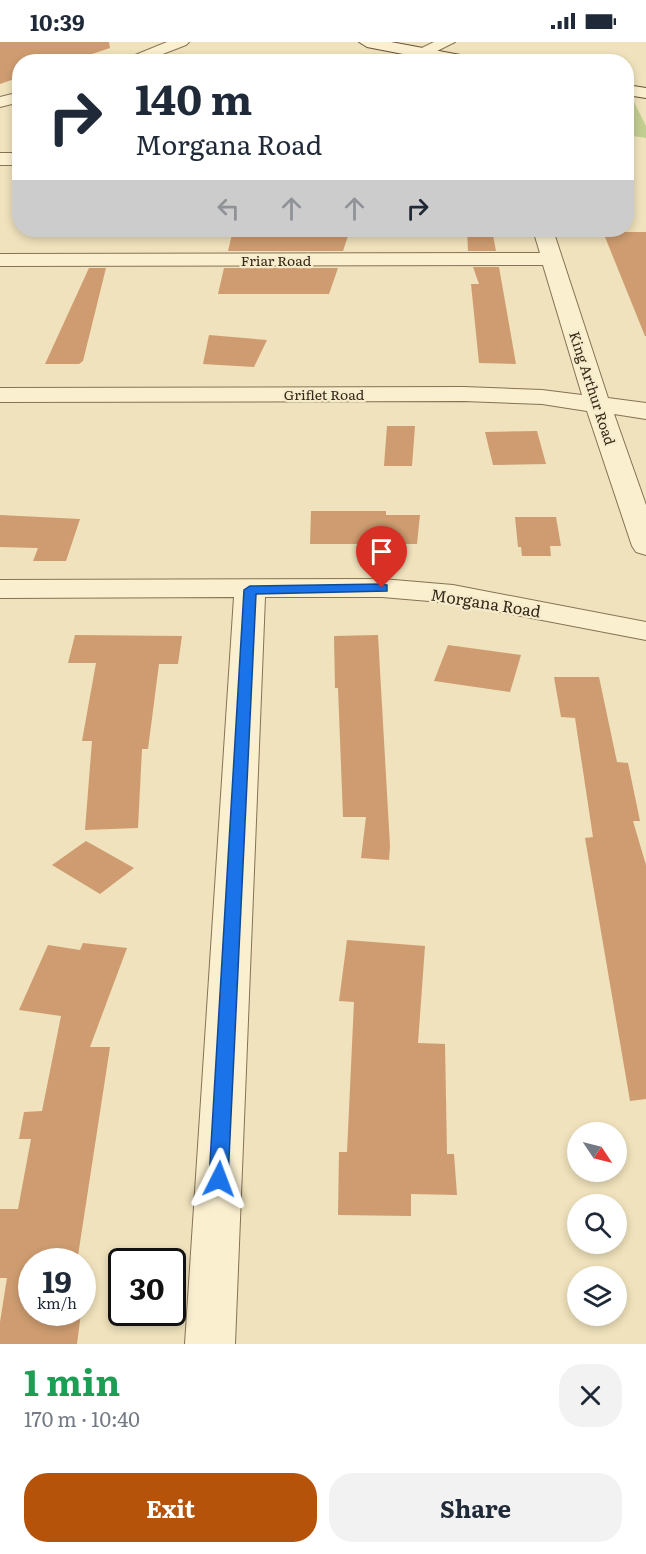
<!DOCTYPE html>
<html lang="en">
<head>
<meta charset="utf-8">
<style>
  body { margin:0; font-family:Literata,serif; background:#f2f2f3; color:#1f2937; height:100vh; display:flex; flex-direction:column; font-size:22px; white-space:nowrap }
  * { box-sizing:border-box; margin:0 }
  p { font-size:20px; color:#747a83 }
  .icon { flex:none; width:33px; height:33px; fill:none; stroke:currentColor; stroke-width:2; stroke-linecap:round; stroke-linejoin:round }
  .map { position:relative; height:1302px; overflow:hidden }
  .drawer { display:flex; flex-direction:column; background:#fff; flex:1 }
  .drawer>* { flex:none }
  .guide { position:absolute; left:12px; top:12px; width:622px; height:183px; border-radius:24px; box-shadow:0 3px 9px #0003; background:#fff; color:#1f2937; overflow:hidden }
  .needle { width:39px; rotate:125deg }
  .fabs { position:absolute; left:567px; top:1080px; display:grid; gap:12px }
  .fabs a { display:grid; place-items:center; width:60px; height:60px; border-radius:50%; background:#fff; box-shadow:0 3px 9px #0003; font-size:30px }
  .speed { position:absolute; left:18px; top:1206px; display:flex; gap:12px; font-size:30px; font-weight:700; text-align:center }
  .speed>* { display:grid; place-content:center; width:78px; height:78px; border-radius:50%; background:#fff; box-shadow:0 3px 9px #0003; line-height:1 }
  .speed small { font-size:15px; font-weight:400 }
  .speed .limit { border:3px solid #111; border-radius:9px; background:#fff; color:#111 }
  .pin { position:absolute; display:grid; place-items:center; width:51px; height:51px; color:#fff; margin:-62px -26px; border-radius:50% 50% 50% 0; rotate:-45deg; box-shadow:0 0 6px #0007 }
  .pin .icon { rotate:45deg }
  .me { position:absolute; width:66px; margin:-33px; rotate:3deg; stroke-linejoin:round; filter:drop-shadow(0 0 4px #0008) }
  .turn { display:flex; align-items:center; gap:21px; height:126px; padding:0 24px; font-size:27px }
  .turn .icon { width:78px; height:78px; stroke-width:2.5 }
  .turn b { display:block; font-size:42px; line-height:51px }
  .lanes { display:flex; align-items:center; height:57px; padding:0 24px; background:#0003; justify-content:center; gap:30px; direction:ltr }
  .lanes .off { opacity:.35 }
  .round { display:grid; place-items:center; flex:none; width:63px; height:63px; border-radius:24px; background:#f2f2f3 }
  .head { display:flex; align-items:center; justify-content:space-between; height:102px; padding:0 24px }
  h1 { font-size:36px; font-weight:700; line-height:45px; color:#1e9e55 }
  .action { display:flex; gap:12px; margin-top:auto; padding:12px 24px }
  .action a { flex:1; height:69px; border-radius:24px; background:#b45309; color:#fff; font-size:24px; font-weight:700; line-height:69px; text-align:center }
  .action a+a { background:#f2f2f3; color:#1f2937 }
  .status { display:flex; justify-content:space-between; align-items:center; height:42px; padding:0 30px; background:#fff; direction:ltr }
  .status svg { height:16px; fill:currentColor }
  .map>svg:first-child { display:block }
  .green { fill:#c2cd90 }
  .building { fill:#ce9c70 }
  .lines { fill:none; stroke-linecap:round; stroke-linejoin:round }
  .minor-casing { stroke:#867255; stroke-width:2 }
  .secondary-casing { stroke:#685338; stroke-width:2 }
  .minor { fill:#faefcf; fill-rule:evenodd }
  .secondary { fill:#faefcf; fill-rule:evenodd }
  .route { fill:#1a73e8; stroke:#114b97; stroke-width:1.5 }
  .labels { text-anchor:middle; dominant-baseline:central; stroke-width:4.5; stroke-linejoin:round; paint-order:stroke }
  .far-street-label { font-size:14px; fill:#35291a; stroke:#f6eccb }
  .street-label { font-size:16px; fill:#35291a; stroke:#f6eccb }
</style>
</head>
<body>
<div class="status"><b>10:39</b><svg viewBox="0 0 49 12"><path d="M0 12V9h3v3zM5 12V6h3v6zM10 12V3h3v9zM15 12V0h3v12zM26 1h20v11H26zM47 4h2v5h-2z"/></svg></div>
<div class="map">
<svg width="646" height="1302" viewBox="0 0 646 1302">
  <rect width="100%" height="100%" fill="#efe2bc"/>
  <polygon class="green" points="627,59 634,60 646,84 646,96 627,93"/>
  <g class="building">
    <polygon points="0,0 109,0 110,6 68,20 20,20 20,35 0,42"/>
    <polygon points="233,188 350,188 343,209 228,209"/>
    <polygon points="467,188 492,188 496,209 468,209"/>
    <polygon points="603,190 646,190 646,294 645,294"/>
    <polygon points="473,225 499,225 516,322 479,321 471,242 479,242"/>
    <polygon points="89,226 106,226 83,319 79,322 45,322"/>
    <polygon points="224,226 338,226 329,252 218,252"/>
    <polygon points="209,293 267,298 254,325 203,322"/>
    <polygon points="387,384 415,384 412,424 384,424"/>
    <polygon points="537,389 546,422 493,423 485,390"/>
    <polygon points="311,469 386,469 386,473 420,473 417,502 310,502"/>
    <polygon points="0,473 80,477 66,519 33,519 38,506 0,505"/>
    <polygon points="515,475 556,475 561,504 550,504 551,514 522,514 521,505 518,505"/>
    <polygon points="75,593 182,594 178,622 159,622 148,707 142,707 138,786 85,788 92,699 82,699 96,621 68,621"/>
    <polygon points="378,593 390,804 389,818 361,816 366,775 343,775 338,646 335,646 334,594"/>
    <polygon points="448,603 521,613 510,650 434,639"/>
    <polygon points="554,635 599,635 617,720 628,721 640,779 633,779 646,823 646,1057 630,1059 585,796 593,795 575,676 561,675"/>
    <polygon points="86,799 134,826 100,852 52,823"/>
    <polygon points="347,898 425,904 418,1001 445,1002 447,1112 454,1112 457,1153 411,1152 411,1174 338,1173 339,1110 347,1110 354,960 339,959"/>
    <polygon points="83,901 127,906 90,1005 110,1005 77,1220 32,1220 32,1270 81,1271 77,1302 0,1302 0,1280 7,1236 0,1236 0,1167 18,1167 31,1097 19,1097 24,1070 42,1069 61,974 19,968 48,903 80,908"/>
  </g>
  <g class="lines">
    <g class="minor-casing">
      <g id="minor">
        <polygon points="167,0 189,0 186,3 142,20 118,20"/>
        <polygon points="434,0 455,0 415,20 393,20"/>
        <polygon points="20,50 20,60 0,65 0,55"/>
        <rect x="0" y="111" width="20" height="12"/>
        <polygon points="533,188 553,188 608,356 646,361 646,377 614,372 646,463 646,513 636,510 632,504 587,369 542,362 464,359 0,360 0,346 464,345 542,348 582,353 543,223 0,224 0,212 540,211"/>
        <polygon points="382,537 453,543 646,580 646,598 453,561 382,555 265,555 235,1302 185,1302 234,555 0,556 0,538"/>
      </g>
    </g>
    <g class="secondary-casing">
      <g id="secondary">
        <polygon points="359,0 391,0 471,15 479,20 444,20 367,5"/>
        <polygon points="627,43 646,46 646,56 627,53"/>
      </g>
    </g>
    <use href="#minor" class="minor"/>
    <use href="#secondary" class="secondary"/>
  </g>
  <polygon class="route" points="382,542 387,543 387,549 256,552 228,1137 226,1143 219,1145 212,1143 209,1137 244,548 250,544"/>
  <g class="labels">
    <g class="far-street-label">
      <text x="276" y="218">Friar Road</text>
      <text transform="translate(593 346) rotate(72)">King Arthur Road</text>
      <text x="324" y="352">Griflet Road</text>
    </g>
    <g class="street-label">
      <text transform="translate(486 560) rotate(9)">Morgana Road</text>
    </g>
  </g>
</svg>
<div class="fabs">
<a><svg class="needle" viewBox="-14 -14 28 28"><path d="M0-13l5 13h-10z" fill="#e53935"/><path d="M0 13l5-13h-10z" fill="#747a83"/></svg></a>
<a><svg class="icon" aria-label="search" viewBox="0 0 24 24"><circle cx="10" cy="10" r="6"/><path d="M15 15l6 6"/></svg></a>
<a><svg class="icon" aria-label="layers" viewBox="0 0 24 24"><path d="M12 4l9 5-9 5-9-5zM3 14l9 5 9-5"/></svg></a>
</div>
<div class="speed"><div>19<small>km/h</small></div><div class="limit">30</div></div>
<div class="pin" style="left:382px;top:546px;background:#d93025"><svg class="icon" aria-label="arrive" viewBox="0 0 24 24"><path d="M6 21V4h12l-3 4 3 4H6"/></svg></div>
<svg class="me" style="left:219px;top:1137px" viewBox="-20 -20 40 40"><path d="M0-17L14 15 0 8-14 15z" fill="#1a73e8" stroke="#fff" stroke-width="4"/></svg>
<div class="guide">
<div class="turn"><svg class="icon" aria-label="right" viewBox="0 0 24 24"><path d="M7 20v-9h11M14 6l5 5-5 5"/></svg><div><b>140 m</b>Morgana Road</div></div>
<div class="lanes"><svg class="icon off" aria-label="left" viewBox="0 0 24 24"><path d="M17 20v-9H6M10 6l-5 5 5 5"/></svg><svg class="icon off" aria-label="ahead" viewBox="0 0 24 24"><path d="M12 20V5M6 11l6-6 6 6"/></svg><svg class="icon off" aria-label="ahead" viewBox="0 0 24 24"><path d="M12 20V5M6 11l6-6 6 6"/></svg><svg class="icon" aria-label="right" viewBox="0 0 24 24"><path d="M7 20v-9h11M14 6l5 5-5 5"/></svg></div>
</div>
</div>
<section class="drawer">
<div class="head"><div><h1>1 min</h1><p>170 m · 10:40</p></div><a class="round"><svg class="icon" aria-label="close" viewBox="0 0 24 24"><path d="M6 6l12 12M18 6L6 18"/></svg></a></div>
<div class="action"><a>Exit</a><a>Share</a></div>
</section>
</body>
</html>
